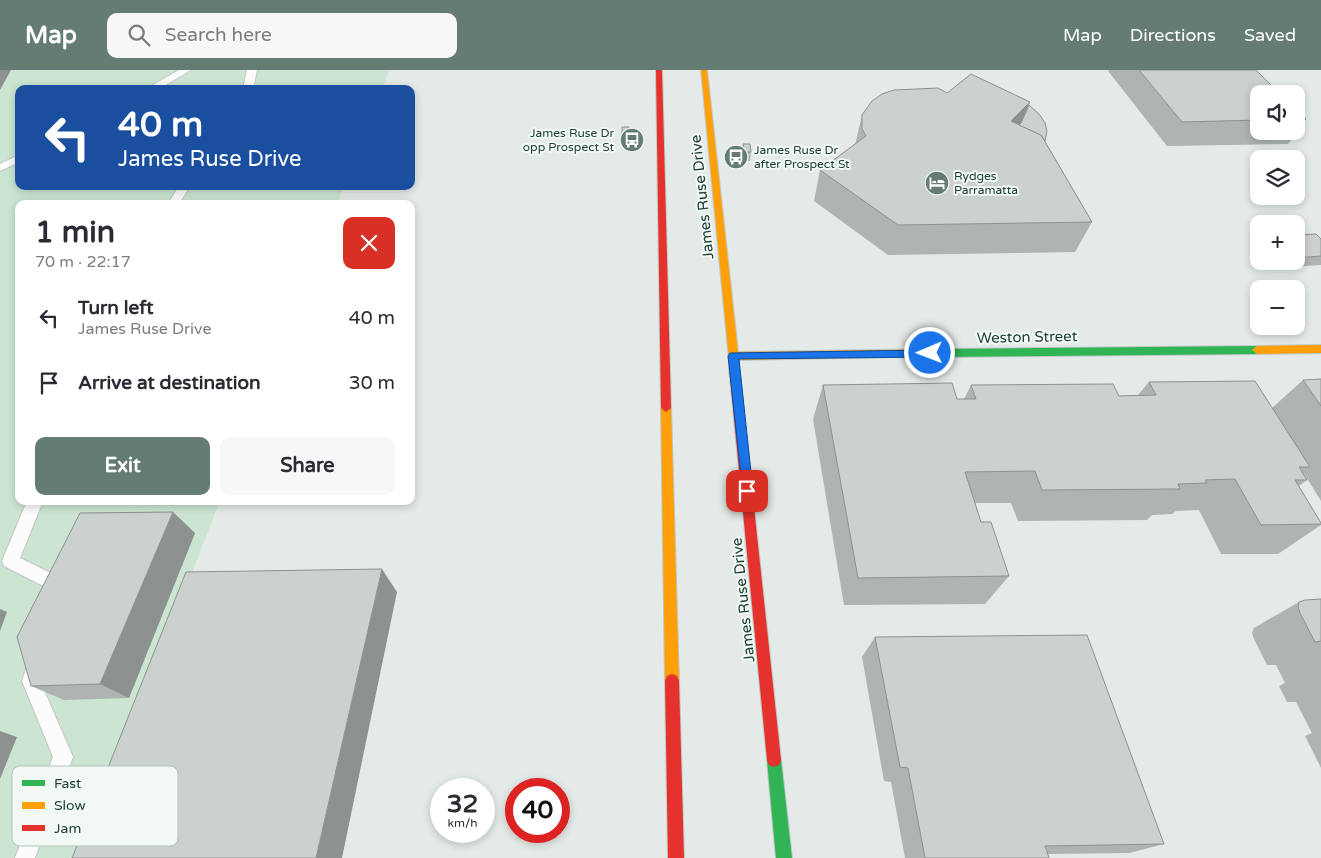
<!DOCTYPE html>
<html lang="en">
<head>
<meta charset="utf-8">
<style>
  body { margin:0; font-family:"Varela Round",sans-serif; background:#f7f7f7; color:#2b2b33; height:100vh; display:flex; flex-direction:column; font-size:19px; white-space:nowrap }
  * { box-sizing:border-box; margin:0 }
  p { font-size:16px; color:#7c7c81 }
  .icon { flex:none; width:28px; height:28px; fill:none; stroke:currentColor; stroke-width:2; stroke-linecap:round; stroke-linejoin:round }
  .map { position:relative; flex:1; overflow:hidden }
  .sheet { position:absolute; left:15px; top:130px; width:400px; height:305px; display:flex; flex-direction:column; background:#fff; border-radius:10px; box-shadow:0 2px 8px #0003 }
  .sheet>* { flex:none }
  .guide { position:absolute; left:15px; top:15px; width:400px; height:105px; border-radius:10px; box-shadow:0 2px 8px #0003; background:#1a4fa0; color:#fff; overflow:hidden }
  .fabs { position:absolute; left:1250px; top:15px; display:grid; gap:10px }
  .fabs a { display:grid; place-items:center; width:55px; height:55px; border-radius:10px; background:#fff; box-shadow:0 2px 8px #0003; font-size:25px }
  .speed { position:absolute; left:430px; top:708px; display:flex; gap:10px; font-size:25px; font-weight:700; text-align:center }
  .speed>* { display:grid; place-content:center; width:65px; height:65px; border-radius:50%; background:#fff; box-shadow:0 2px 8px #0003; line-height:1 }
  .speed small { font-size:12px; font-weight:400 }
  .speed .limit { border:8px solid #d22; background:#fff; color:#111 }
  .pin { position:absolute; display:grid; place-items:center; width:42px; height:42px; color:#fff; margin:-21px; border-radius:10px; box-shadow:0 2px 8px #0006 }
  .me { position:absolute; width:55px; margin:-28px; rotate:269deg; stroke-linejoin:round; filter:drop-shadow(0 0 4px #0008) }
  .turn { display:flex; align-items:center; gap:18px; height:105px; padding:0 20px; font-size:22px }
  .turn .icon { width:65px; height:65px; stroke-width:2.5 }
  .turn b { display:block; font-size:35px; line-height:42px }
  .round { display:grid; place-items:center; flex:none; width:52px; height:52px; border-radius:10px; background:#f7f7f7 }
  .summary { display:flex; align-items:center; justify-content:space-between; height:85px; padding:0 20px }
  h1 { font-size:30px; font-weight:800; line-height:38px }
  .cta { display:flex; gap:10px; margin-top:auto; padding:10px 20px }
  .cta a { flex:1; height:58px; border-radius:10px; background:#647c73; color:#fff; font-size:20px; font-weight:800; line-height:58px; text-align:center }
  .cta a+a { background:#f7f7f7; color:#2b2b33 }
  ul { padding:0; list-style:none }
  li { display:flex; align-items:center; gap:15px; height:65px; padding:0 20px }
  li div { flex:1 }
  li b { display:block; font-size:19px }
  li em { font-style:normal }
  header { display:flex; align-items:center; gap:30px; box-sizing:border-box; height:70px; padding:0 25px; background:#647c73; color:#fff }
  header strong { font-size:24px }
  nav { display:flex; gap:28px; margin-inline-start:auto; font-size:18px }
  .search { width:350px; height:45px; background:#f7f7f7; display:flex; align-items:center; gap:12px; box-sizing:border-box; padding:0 18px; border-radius:10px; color:#7c7c81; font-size:19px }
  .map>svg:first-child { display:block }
  .green { fill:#cbe5d2 }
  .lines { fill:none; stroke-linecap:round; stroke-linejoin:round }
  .lane-casing { stroke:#c1c7c4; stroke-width:2 }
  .fast-casing { stroke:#bfc8c4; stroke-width:2 }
  .slow-casing { stroke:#bfc8c4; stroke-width:2 }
  .jam-casing { stroke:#bfc8c4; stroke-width:2 }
  .path { stroke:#c0cac5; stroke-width:3; stroke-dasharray:2.5 4; stroke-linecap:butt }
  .lane { fill:#fbfcfb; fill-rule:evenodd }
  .fast { fill:#30b455; fill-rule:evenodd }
  .slow { fill:#ff9f0a; fill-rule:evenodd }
  .jam { fill:#e5322d; fill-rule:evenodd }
  .wall { fill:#aeb4b1 }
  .shaded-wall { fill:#8d9290 }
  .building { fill:#cad1ce; stroke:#8d9290 }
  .route { fill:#1a73e8; stroke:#114b97 }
  .labels { text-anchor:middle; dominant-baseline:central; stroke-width:4; stroke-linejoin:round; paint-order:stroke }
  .far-poi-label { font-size:12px; fill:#1f4035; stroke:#f2f9f5; text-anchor:start }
  .street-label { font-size:15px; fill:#1f4035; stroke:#f2f9f5 }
  .key { fill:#f2f9f5; stroke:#b3c2bb; stroke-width:1 }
  .key-label { font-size:14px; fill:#1f4035 }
</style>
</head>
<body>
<header>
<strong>Map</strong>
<div class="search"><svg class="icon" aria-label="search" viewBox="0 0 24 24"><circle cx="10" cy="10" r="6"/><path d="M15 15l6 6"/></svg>Search here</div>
<nav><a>Map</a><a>Directions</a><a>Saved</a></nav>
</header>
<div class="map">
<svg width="1321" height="788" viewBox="0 0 1321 788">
  <rect width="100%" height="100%" fill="#e4eae7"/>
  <polygon class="green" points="0,0 389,0 382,19 19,19 19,116 344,116 337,134 19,134 19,431 220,431 80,788 0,788"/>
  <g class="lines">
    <g class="lane-casing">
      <g id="lane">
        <polygon points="179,0 191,0 159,19 146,19"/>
        <polygon points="247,0 257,0 253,19 243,19"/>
        <polygon points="19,85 19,92 0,101 0,94"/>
        <polygon points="179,116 190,116 179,134 168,134"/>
        <polygon points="27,431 43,431 20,488 63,509 65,514 60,529 54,531 48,529 46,523 47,518 4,496 2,491"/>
        <polygon points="34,589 40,592 43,598 40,611 73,687 35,788 15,788 53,687 22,611 28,592"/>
      </g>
    </g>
    <g class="fast-casing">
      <g id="fast">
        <polygon points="1257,276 1262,280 1257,284 944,287 939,283 944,279"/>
        <polygon points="774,683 779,685 781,690 792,788 776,788 767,690 769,685"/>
      </g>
    </g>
    <g class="slow-casing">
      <g id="slow">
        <polygon points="701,0 707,0 738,282 944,279 948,280 949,283 948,286 738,290 738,300 730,300"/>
        <polygon points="1321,275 1321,283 1257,284 1252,280 1257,276"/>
        <polygon points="666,334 671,338 679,611 677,616 672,618 667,616 665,611 661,338"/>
      </g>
    </g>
    <g class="jam-casing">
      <g id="jam">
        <polygon points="656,0 662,0 671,338 666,342 661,338"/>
        <polygon points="734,293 739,297 781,690 779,695 774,697 769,695 767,690 729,297"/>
        <polygon points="672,604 677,606 679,611 684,788 668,788 665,611 667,606"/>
      </g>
    </g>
    <polyline class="path" points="411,267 415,267"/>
    <use href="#lane" class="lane"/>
    <use href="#fast" class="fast"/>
    <use href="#slow" class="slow"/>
    <use href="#jam" class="jam"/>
  </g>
  <g class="wall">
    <polygon points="1109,0 1256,0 1259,24 1259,61 1296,61 1296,39 1306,49 1288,74 1167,76 1108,1"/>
    <polygon points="947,23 1029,35 1045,71 1092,152 1075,182 888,185 814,131 820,100 855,75 862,45"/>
    <polygon points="629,57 629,74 622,74 622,65"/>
    <polygon points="743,74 751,82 750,91 743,91 742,83"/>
    <polygon points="1296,165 1321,169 1321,195 1288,197 1282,191 1296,191"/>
    <polygon points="1321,309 1321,431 1303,402 1307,410 1299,416 1321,453 1321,455 1278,484 1221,484 1199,440 1176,441 1172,444 1152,445 1147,450 1018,451 1011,433 975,433 981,452 1009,506 985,534 844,535 813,349 823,315 957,329 964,329 971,315 1119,326 1138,325 1149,312 1272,338 1303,310"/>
    <polygon points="195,463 129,628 64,630 31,616"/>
    <polygon points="1321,529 1321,698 1305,666 1312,663 1296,632 1287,632 1279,616 1285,613 1276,595 1267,595 1254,569 1252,563 1254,558 1299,532"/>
    <polygon points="875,567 1164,774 1129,783 1048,784 1049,788 905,788 891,712 884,711 862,587"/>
  </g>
  <g class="shaded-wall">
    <polygon points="0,0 11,0 0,20"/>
    <polygon points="1030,32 1017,62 1011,51"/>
    <polygon points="173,442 195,463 129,628 100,614"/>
    <polygon points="382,499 397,522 342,788 316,788"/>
    <polygon points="0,539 7,542 0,561"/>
    <polygon points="0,661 17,667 0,709"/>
  </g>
  <g class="building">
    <polygon points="1139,0 1256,0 1280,24 1259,24 1259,50 1182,52"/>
    <polygon points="971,4 1030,32 1011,51 1041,65 1092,152 898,155 820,100 866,66 862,59 862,45 872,31 882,24 894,20 938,18 947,23"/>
    <polygon points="1029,35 1040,45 1045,53 1047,61 1045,71 1041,65 1019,55 1021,53"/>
    <polygon points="1296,39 1306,49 1296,50"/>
    <polygon points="622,57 629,57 628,64 622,65"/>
    <polygon points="743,74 750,74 751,82 744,82"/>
    <polygon points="1316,164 1321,169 1321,186 1296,188 1296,165"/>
    <polygon points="1321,309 1321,336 1303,310"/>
    <polygon points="1255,311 1310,397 1299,397 1307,410 1295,410 1321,453 1321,454 1261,455 1235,409 1205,410 1207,413 1178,414 1180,419 1042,420 1035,401 965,402 981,452 991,452 1009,506 858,508 823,315 952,313 957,329 976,329 971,315 1113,314 1119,326 1156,325 1149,312"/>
    <polygon points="173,442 100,614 31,616 17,567 80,443"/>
    <polygon points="382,499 316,788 72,788 186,502"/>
    <polygon points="1321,529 1321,571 1315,572 1300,543 1298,537 1299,532 1305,530"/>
    <polygon points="1087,565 1164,774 1045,776 1049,788 925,788 908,698 900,697 875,567"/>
  </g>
  <polygon class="route" points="930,280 935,283 930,287 739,289 753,421 751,424 743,424 728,286 730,283"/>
  <defs>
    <g id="bus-disc" transform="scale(1.25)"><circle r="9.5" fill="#647c73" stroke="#f2f9f5"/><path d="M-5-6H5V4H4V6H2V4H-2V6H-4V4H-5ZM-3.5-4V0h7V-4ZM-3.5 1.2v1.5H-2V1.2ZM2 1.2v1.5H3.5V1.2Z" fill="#fff"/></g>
    <g id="hotel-disc" transform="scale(1.25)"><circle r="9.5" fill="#647c73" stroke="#f2f9f5"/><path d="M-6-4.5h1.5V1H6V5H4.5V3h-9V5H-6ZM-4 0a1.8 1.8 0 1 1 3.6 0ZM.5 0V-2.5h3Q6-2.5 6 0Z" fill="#fff"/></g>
  </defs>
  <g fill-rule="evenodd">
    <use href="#bus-disc" x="632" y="70"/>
    <use href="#bus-disc" x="736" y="87"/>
    <use href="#hotel-disc" x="937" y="113"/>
  </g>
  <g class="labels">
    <g class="far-poi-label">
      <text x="614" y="63" text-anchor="end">James Ruse Dr<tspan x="614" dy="14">opp Prospect St</tspan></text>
      <text x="754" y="80">James Ruse Dr<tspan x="754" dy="14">after Prospect St</tspan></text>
      <text x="954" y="106">Rydges<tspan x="954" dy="14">Parramatta</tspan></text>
    </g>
    <g class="street-label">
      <text transform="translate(702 127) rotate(-96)">James Ruse Drive</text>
      <text transform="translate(1027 267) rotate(-1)">Weston Street</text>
      <text transform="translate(743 530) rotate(-96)">James Ruse Drive</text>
    </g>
  </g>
  <rect x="12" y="696" width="166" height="80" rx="8" class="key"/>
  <rect x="22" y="710" width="23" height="6" fill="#30b455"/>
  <rect x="22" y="732" width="23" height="7" fill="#ff9f0a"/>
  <rect x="22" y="755" width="23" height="6" fill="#e5322d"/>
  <g class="key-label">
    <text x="54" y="718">Fast</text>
    <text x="54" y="740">Slow</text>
    <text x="54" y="763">Jam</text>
  </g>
</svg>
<div class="fabs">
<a><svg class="icon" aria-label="sound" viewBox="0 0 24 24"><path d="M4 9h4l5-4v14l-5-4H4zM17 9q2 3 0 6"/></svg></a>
<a><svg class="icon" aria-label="layers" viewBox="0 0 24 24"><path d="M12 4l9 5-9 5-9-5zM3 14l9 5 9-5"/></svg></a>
<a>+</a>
<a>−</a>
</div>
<div class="speed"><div>32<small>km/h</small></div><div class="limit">40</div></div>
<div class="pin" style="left:747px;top:421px;background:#d93025"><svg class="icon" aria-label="arrive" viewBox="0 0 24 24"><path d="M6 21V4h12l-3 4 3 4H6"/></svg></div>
<svg class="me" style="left:930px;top:283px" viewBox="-20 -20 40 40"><circle r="17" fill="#1a73e8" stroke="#fff" stroke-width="3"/><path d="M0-11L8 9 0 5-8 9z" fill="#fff"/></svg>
<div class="guide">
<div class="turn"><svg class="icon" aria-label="left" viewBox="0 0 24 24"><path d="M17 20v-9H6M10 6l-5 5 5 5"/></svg><div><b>40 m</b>James Ruse Drive</div></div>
</div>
<section class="sheet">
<div class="summary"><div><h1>1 min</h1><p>70 m · 22:17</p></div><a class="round" style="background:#d93025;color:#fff"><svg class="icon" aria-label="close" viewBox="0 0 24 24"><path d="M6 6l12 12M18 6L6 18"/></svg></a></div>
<ul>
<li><svg class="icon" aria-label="left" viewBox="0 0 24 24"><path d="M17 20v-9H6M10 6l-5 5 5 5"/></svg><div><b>Turn left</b><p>James Ruse Drive</p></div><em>40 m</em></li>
<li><svg class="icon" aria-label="arrive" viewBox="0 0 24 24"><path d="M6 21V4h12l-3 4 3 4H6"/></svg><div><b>Arrive at destination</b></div><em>30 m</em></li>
</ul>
<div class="cta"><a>Exit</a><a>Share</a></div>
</section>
</div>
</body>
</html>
